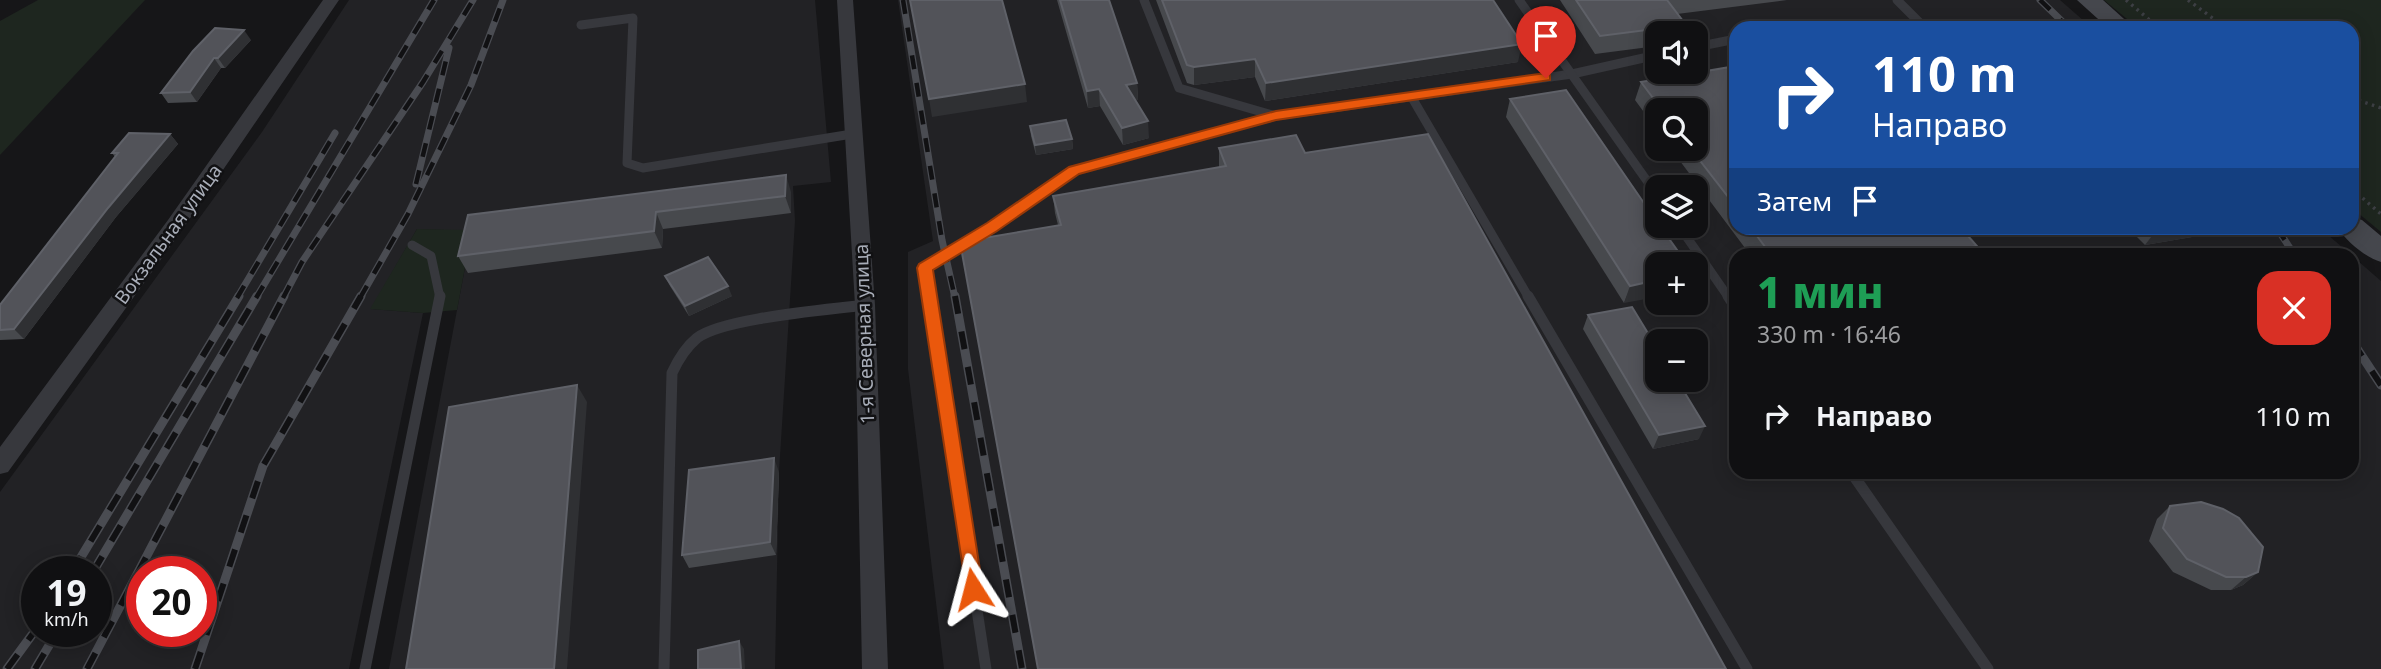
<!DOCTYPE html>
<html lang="ru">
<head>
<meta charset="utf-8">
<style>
  body { margin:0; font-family:"Noto Sans",sans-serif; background:#1e1e20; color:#f1f3f6; height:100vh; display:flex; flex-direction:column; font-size:26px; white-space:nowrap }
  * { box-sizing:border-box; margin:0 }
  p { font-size:23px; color:#9c9d9f }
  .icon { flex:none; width:38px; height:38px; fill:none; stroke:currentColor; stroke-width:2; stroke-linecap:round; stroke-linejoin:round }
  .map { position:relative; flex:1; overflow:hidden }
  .sheet { position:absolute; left:1729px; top:248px; width:630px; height:231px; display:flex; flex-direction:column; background:#101012; border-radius:21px; box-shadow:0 4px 18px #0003,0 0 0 2px #303032 }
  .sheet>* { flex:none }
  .banner { position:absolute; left:1729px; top:21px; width:630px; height:214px; border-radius:21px; box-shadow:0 4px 18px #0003,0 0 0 2px #303032; background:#1a4fa0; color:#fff; overflow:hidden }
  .tools { position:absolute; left:1645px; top:21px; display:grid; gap:14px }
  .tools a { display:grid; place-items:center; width:63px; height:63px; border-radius:14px; background:#101012; box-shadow:0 4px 18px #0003,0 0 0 2px #303032; font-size:35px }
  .speed { position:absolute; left:21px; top:556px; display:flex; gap:14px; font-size:35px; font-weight:700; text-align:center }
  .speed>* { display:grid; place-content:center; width:91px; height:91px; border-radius:50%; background:#101012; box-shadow:0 4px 18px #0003,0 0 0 2px #303032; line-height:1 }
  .speed small { font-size:18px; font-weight:400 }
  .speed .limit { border:10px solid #d22; background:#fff; color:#111 }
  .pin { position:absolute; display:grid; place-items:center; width:60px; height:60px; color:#fff; margin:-72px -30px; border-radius:50% 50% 50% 0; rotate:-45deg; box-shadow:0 0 7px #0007 }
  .pin .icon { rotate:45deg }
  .me { position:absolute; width:77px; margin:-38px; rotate:351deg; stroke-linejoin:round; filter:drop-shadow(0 0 5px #0008) }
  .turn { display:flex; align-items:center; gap:24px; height:147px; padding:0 28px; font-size:32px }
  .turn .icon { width:91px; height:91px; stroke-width:2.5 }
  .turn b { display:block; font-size:49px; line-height:60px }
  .then { display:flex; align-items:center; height:66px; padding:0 28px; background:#0003; gap:14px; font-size:26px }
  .round { display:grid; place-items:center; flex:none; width:74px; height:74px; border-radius:21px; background:#1e1e20 }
  .overview { display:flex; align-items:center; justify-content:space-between; height:119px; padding:0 28px }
  h1 { font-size:42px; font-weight:800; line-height:52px; color:#1e9e55 }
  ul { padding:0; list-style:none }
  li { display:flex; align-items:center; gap:21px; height:98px; padding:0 28px }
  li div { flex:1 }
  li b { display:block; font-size:26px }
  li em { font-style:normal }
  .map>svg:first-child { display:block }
  .built { fill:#222225; fill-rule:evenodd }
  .green { fill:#1e261f }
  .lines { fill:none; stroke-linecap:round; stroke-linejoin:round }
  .path { stroke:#3d3f44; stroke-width:3.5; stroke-dasharray:2.5 4.5; stroke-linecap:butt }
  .lane-far1 { stroke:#37383d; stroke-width:9 }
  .lane { stroke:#37383d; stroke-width:11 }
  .street { fill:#37383d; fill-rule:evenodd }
  .secondary { fill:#45474d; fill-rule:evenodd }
  .rail-far1-casing { stroke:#4a4c52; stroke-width:7 }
  .rail-casing { stroke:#4a4c52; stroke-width:9 }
  .rail-far1 { stroke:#111113; stroke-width:4.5; stroke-dasharray:14; stroke-linecap:butt }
  .rail { stroke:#111113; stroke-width:6; stroke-dasharray:18; stroke-linecap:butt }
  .wall { fill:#47494d }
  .shaded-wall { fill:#2f3033 }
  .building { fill:#525359; stroke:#5f6168; stroke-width:2 }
  .route { fill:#ea580c; stroke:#983908; stroke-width:2 }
  .labels { text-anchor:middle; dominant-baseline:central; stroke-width:5; stroke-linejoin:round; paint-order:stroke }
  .street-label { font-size:19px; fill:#a8adb8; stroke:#111113 }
</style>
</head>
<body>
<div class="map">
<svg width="2381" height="669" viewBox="0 0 2381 669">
  <rect width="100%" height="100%" fill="#161618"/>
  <g class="built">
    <path d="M349,0H815L831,182L793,186L795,221L779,472L775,669H389L472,231L417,229L371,309L423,313L349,669H0V492L262,132ZM37,572H96V632H37ZM142,572H201V632H142Z"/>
    <path d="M898,0H2060L2092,28H1736V228H2320L2381,281V669H944L908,369V252L933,241ZM1657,33H1696V72H1657ZM1657,110H1696V149H1657ZM1657,187H1696V226H1657ZM1736,256H2352V472H1736ZM1657,264H1696V303H1657ZM1657,341H1696V380H1657Z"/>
  </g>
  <g class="green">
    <polygon points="38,0 145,0 0,155 0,21"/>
    <polygon points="2104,0 2381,0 2381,232 2352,208 2352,28 2138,28"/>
    <polygon points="417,229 472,230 457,310 423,313 370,309"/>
  </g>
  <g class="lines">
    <g class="path">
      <polyline points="2126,0 2159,28"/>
      <polyline points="2188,0 2226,28"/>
      <polyline points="2352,98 2381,108"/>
      <polyline points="2352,189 2381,214"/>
    </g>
    <g class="lane-far1">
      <polyline points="1144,0 1179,88 1276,116 1572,74 1657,55"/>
      <polyline points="1519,0 1657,195"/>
      <polyline points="1897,0 1925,28"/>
      <polyline points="581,25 633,18 627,163 643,168 852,134"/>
      <polyline points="1696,47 1736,39"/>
      <polyline points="1411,96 1529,298"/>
      <polyline points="1679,226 1729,298"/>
      <polyline points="412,245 431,256 440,298"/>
      <polyline points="930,298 925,268 992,227 1075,170 1276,116"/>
    </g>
    <g class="lane">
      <polyline points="929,296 986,669"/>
      <polyline points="1528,296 1747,669"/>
      <polyline points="1728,296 1736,308"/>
      <polyline points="1851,472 1988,669"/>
      <polyline points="365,669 440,296"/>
      <path d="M664,669L672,373C678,360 686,347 697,338C723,318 828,310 865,305"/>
    </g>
    <g class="street">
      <polygon points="323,0 339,0 182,230 8,472 0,474 0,447 168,220"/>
      <polygon points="837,0 853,0 875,305 888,669 862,669 855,305"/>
    </g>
    <g class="secondary">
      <polygon points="2077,0 2103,0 2134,28 2108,28"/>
      <path d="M2352,217L2362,220L2381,236V262C2365,257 2347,242 2338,228H2352Z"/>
    </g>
    <g class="rail-far1-casing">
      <g id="rail-far1">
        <polyline points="903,0 942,240 955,298"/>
        <polyline points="2040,0 2069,28"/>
        <polyline points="416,184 449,48"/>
        <polyline points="2277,228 2295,256"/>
        <polyline points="237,298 335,133"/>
        <polyline points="256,298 434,0"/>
        <polyline points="283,298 302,262 423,82 473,0"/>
        <polyline points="360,298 408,214 471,85 503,0"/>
      </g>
    </g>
    <g class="rail-casing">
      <g id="rail">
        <polyline points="955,296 1022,669"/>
        <polyline points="2352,341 2381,385"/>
        <polyline points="72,572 239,296"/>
        <polyline points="93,572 257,296"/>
        <polyline points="7,669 37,628"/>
        <polyline points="35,669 57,632"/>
        <polyline points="87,669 284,296"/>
        <polyline points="195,669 263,466 361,296"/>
      </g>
    </g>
    <use href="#rail-far1" class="rail-far1"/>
    <use href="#rail" class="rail"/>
  </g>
  <g class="wall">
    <polygon points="1057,0 1109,0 1137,83 1138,100 1135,100 1149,138 1123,145 1100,106 1088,108"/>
    <polygon points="1156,0 1493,0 1518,62 1265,101 1255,77 1194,85 1187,83"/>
    <polygon points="1560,0 1787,0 1677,14 1686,25 1683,33 1657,33 1657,46 1595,54"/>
    <polygon points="251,40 225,68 221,68 197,102 168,103 161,93 193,51"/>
    <polygon points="1736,66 1736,228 1961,228 1977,246 1971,256 1751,256 1671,149 1696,149 1696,110 1657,110 1657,130 1635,100 1641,82"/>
    <polygon points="1510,99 1657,222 1624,303 1506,117"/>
    <polygon points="1030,126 1072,139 1073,149 1036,155 1031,136"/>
    <polygon points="170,134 178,144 116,217 24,339 0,340 0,305 115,157 112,153"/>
    <polygon points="1219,148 1305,153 1058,225 1055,213 1053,196 1219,168"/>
    <polygon points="791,192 791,213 663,229 662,248 468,273 458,256 468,215"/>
    <polygon points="2128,228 2240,228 2239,229 2145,245"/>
    <polygon points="665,276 732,296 689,316 670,286"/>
    <polygon points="1588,315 1699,439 1653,449 1583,329"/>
    <polygon points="779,472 776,555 689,568 682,555"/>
    <polygon points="2170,506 2258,572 2243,585 2231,590 2211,590 2173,572 2149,541 2157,519"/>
  </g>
  <g class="shaded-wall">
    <polygon points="244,30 251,40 225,68 218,58"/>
    <polygon points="1522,44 1518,62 1265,101 1266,83"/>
    <polygon points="214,58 221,68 197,102 190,92"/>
    <polygon points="1255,59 1255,77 1194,85 1194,67"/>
    <polygon points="1137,83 1138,100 1127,102 1126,85"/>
    <polygon points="1025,84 1027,102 932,117 929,99"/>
    <polygon points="1099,89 1100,106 1088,108 1087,91"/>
    <polygon points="1148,121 1149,138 1123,145 1122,128"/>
    <polygon points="170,134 178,144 116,217 24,339 14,329 108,208"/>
    <polygon points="1072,139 1073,149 1036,155 1035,145"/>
    <polygon points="786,175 791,192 791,213 785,196"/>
    <polygon points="656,212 663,229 662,248 654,231"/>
    <polygon points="2158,228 2240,228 2239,229 2145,245"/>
    <polygon points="1977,246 1971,256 1928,256"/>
    <polygon points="1657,280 1657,297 1624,303 1630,286"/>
    <polygon points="728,286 732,296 689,316 685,306"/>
    <polygon points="577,385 587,402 567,669 554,669"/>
    <polygon points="1705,426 1699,439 1653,449 1659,435"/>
    <polygon points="774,458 779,472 776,555 770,542"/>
    <polygon points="2258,572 2243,585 2231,590 2246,577"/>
    <polygon points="739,641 744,649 745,669 741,669"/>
  </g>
  <g class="building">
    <polygon points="910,0 1002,0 1025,84 929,99"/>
    <polygon points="1060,0 1109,0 1137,83 1126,85 1148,121 1122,128 1099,89 1087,91"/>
    <polygon points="1162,0 1493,0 1522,44 1266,83 1255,59 1194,67 1187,65"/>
    <polygon points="1576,0 1667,0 1686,25 1600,36"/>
    <polygon points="215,28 244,30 218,58 214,58 190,92 161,93 193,51"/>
    <polygon points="1736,66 1736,207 1691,149 1696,149 1696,110 1662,110 1641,82"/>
    <polygon points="1566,90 1657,222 1657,226 1660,226 1687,264 1657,264 1657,280 1630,286 1510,99"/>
    <polygon points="1066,120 1072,139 1035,145 1030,126"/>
    <polygon points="129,133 170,134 108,208 14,329 0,330 0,305 118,153 112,153"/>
    <polygon points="1428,134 1726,669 1038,669 960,242 1061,225 1053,196 1226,166 1219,148 1296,135 1305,153"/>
    <polygon points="786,175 785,196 656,212 654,231 458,256 468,215"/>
    <polygon points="1751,228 1961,228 1977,246 1928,256 1772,256"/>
    <polygon points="708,257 728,286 685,306 665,276"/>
    <polygon points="1632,307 1657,348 1657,380 1677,380 1705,426 1659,435 1588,315"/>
    <polygon points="577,385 554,669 406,669 449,407"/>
    <polygon points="774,458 770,542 682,555 689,470"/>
    <polygon points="2201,502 2223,509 2239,518 2263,547 2258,572 2246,577 2226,577 2187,559 2163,528 2170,506"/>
    <polygon points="739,641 741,669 698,669 698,650"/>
  </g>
  <polygon class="route" points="1546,73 1550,75 1550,80 1276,120 1079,174 997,231 933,270 983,589 980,595 973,597 967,595 917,268 919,264 987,223 1069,167 1276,111"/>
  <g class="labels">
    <g class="street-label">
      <text transform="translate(168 234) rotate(-54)">Вокзальная улица</text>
      <text transform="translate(864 334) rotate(-92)">1-я Северная улица</text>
    </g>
  </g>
</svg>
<div class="tools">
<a><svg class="icon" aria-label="sound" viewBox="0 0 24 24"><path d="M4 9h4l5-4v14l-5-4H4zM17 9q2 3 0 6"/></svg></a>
<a><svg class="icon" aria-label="search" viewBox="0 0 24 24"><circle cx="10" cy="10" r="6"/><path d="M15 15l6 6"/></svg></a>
<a><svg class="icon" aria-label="layers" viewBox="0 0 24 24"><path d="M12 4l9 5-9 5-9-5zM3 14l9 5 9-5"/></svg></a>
<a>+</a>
<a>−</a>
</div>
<div class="speed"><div>19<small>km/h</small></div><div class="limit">20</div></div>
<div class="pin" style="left:1546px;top:78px;background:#d93025"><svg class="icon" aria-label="arrive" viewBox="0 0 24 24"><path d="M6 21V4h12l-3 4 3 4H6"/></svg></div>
<svg class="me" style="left:973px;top:589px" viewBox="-20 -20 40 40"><path d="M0-17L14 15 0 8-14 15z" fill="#ea580c" stroke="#fff" stroke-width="4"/></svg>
<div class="banner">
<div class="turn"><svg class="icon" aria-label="right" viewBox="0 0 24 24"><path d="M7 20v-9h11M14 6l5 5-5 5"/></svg><div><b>110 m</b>Направо</div></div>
<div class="then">Затем<svg class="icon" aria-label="arrive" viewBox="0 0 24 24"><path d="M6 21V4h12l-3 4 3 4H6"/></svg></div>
</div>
<section class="sheet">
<div class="overview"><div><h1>1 мин</h1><p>330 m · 16:46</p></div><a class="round" style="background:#d93025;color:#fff"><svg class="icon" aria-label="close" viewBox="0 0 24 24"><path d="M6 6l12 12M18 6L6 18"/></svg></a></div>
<ul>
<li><svg class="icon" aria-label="right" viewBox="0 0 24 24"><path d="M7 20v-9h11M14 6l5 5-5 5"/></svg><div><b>Направо</b></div><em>110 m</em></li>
</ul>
</section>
</div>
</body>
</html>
